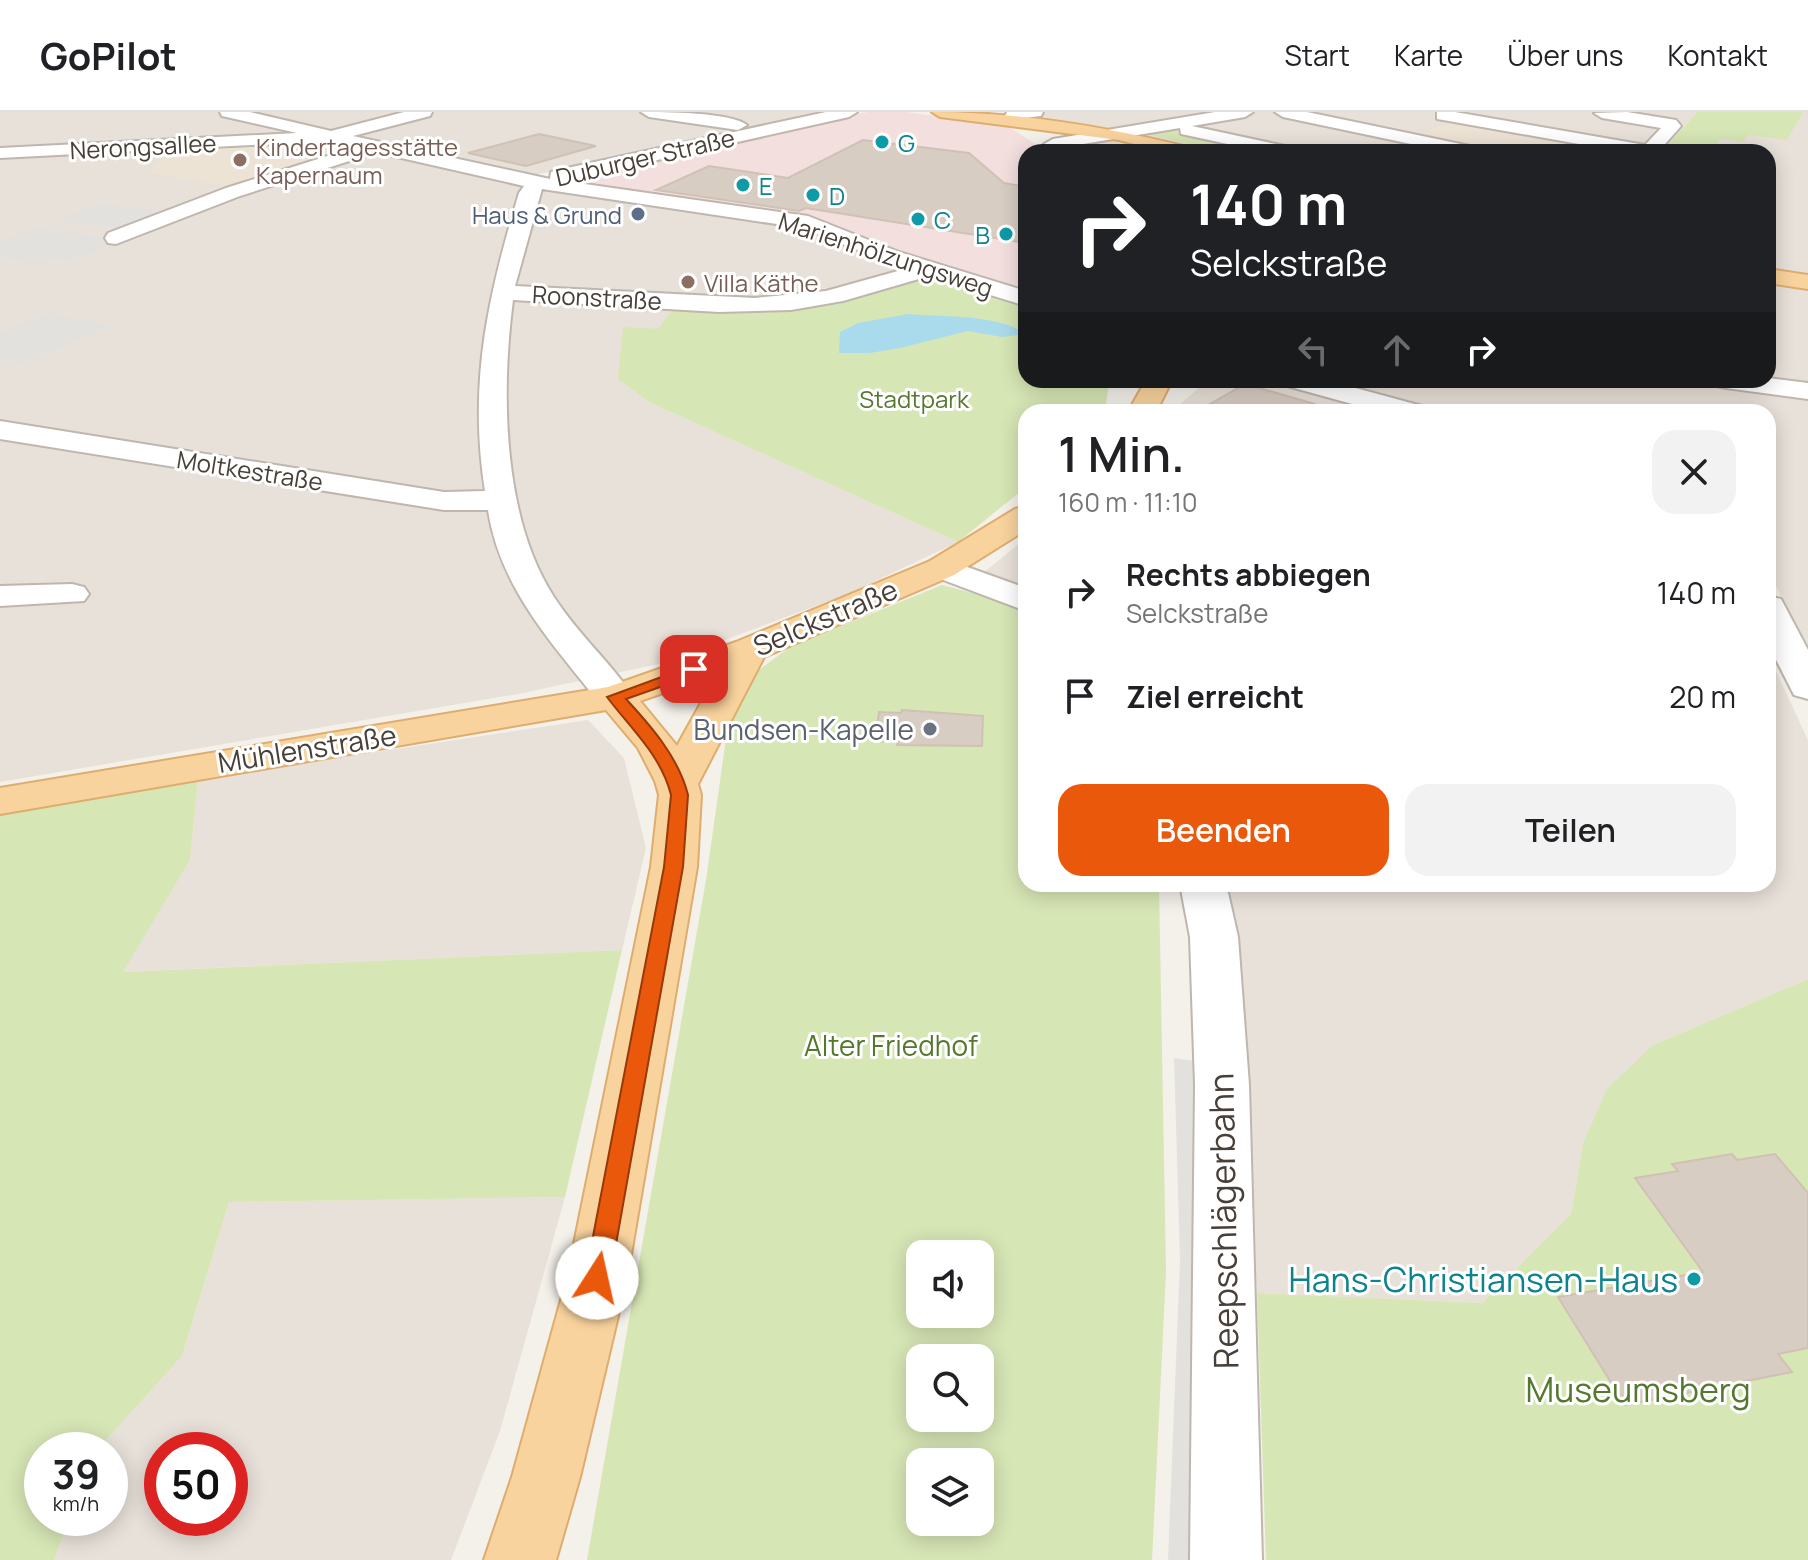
<!DOCTYPE html>
<html lang="de">
<head>
<meta charset="utf-8">
<style>
  body { margin:0; font-family:Manrope,sans-serif; background:#f2f2f2; color:#202124; height:100vh; display:flex; flex-direction:column; font-size:30px; white-space:nowrap }
  * { box-sizing:border-box; margin:0 }
  p { font-size:26px; color:#757577 }
  .icon { flex:none; width:44px; height:44px; fill:none; stroke:currentColor; stroke-width:2; stroke-linecap:round; stroke-linejoin:round }
  .map { position:relative; flex:1; overflow:hidden }
  .details { position:absolute; left:1018px; top:292px; width:758px; height:488px; display:flex; flex-direction:column; background:#fff; border-radius:24px; box-shadow:0 4px 20px #0003 }
  .details>* { flex:none }
  .top-card { position:absolute; left:1018px; top:32px; width:758px; height:244px; border-radius:24px; box-shadow:0 4px 20px #0003; background:#202124; color:#fff; overflow:hidden }
  .buttons { position:absolute; left:906px; top:1128px; display:grid; gap:16px }
  .buttons a { display:grid; place-items:center; width:88px; height:88px; border-radius:16px; background:#fff; box-shadow:0 4px 20px #0003; font-size:40px }
  .speed { position:absolute; left:24px; top:1320px; display:flex; gap:16px; font-size:40px; font-weight:700; text-align:center }
  .speed>* { display:grid; place-content:center; width:104px; height:104px; border-radius:50%; background:#fff; box-shadow:0 4px 20px #0003; line-height:1 }
  .speed small { font-size:20px; font-weight:400 }
  .speed .limit { border:12px solid #d22; background:#fff; color:#111 }
  .pin { position:absolute; display:grid; place-items:center; width:68px; height:68px; color:#fff; margin:-34px; border-radius:16px; box-shadow:0 4px 12px #0006 }
  .me { position:absolute; width:88px; margin:-44px; rotate:10deg; stroke-linejoin:round; filter:drop-shadow(0 0 6px #0008) }
  .turn { display:flex; align-items:center; gap:28px; height:168px; padding:0 40px; font-size:36px }
  .turn .icon { width:104px; height:104px; stroke-width:2.5 }
  .turn b { display:block; font-size:56px; line-height:68px }
  .lanes { display:flex; align-items:center; height:76px; padding:0 40px; background:#0003; justify-content:center; gap:40px; direction:ltr }
  .lanes .off { opacity:.35 }
  .round { display:grid; place-items:center; flex:none; width:84px; height:84px; border-radius:24px; background:#f2f2f2 }
  .head { display:flex; align-items:center; justify-content:space-between; height:136px; padding:0 40px }
  h1 { font-size:48px; font-weight:600; line-height:60px }
  .button { display:flex; gap:16px; margin-top:auto; padding:16px 40px }
  .button a { flex:1; height:92px; border-radius:24px; background:#ea580c; color:#fff; font-size:32px; font-weight:600; line-height:92px; text-align:center }
  .button a+a { background:#f2f2f2; color:#202124 }
  ul { padding:0; list-style:none }
  li { display:flex; align-items:center; gap:24px; height:104px; padding:0 40px }
  li div { flex:1 }
  li b { display:block; font-size:30px }
  li em { font-style:normal }
  header { display:flex; align-items:center; gap:48px; box-sizing:border-box; height:112px; padding:0 40px; background:#fff; border-bottom:2px solid #e0e0e0 }
  header strong { font-size:38px }
  nav { display:flex; gap:44px; margin-inline-start:auto; font-size:28px }
  .map>svg:first-child { display:block }
  .residential { fill:#e8e1d9; fill-rule:evenodd }
  .education { fill:#ede3d5 }
  .medical { fill:#f4dfdf }
  .green { fill:#d7e6b5; fill-rule:evenodd }
  .parking { fill:#e3e1de }
  .water { fill:#aadbed }
  .building { fill:#d8cdc3; stroke:#d0c1b4; stroke-width:2 }
  .lines { fill:none; stroke-linecap:round; stroke-linejoin:round }
  .minor-casing { stroke:#bfb6ad; stroke-width:4 }
  .major-casing { stroke:#dead6e; stroke-width:4 }
  .minor { fill:#fff; fill-rule:evenodd }
  .major { fill:#f9d39e; fill-rule:evenodd }
  .route { fill:#ea580c; stroke:#983908; stroke-width:2 }
  .culture-dot { fill:#0f9aa8; stroke:#fff; stroke-width:3 }
  .education-dot { fill:#8d6e63; stroke:#fff; stroke-width:3 }
  .service-dot { fill:#5c6f8a; stroke:#fff; stroke-width:3 }
  .worship-dot { fill:#6b7280; stroke:#fff; stroke-width:3 }
  .labels { text-anchor:middle; dominant-baseline:central; stroke-width:6; stroke-linejoin:round; paint-order:stroke }
  .far-culture-label { font-size:24px; fill:#0d838f; stroke:#fff; text-anchor:start }
  .far-street-label { font-size:24px; fill:#484038; stroke:#fff }
  .far-education-label { font-size:24px; fill:#785e54; stroke:#fff; text-anchor:start }
  .far-service-label { font-size:24px; fill:#4e5e75; stroke:#fff; text-anchor:end }
  .far-park-label { font-size:24px; fill:#54782e; stroke:#fff }
  .street-label { font-size:28px; fill:#484038; stroke:#fff }
  .worship-label { font-size:28px; fill:#5b616d; stroke:#fff; text-anchor:end }
  .park-label { font-size:28px; fill:#54782e; stroke:#fff }
  .near-street-label { font-size:34px; fill:#484038; stroke:#fff }
  .near-culture-label { font-size:34px; fill:#0d838f; stroke:#fff; text-anchor:end }
  .near-park-label { font-size:34px; fill:#54782e; stroke:#fff }
</style>
</head>
<body>
<header>
<strong>GoPilot</strong>
<nav><a>Start</a><a>Karte</a><a>Über uns</a><a>Kontakt</a></nav>
</header>
<div class="map">
<svg width="1808" height="1448" viewBox="0 0 1808 1448">
  <rect width="100%" height="100%" fill="#f4f0ea"/>
  <g class="residential">
    <polygon points="0,0 843,0 524,65 337,21 0,37"/>
    <polygon points="1012,0 1808,0 1808,167 1768,161 1768,40 1200,40 1146,27 1026,10"/>
    <polygon points="1111,25 1179,40 1077,40 1072,36 1074,33"/>
    <polygon points="332,27 520,73 560,67 818,106 934,162 838,192 773,200 674,196 651,291 958,430 850,481 663,551 518,582 0,670 0,43"/>
    <polygon points="1768,166 1808,172 1808,540 1768,457 1768,300 1426,300 1309,268 1768,268"/>
    <polygon points="1208,268 1261,268 1383,300 1171,300"/>
    <polygon points="1026,426 1026,478 982,462"/>
    <polygon points="1768,542 1808,628 1808,867 1653,933 1583,1032 1571,1102 1482,1191 1257,1181 1228,801 1221,772 1768,772"/>
    <polygon points="588,608 624,646 646,736 622,838 122,860 190,748 198,667"/>
    <path d="M565,1085L500,1319L451,1448H54L70,1406H110V1338H97L182,1244L229,1090ZM162,1338H230V1406H162Z"/>
  </g>
  <g class="education">
    <polygon points="1458,9 1635,40 1486,40 1410,25"/>
    <polygon points="293,30 352,39 235,76 145,60 153,58 167,37"/>
  </g>
  <polygon class="medical" points="868,0 906,0 1008,14 1047,40 1026,40 1026,183 867,130 818,106 560,67 585,58"/>
  <g class="green">
    <polygon points="1698,0 1803,0 1787,28 1749,23 1743,30 1720,27 1712,40 1661,40"/>
    <polygon points="1171,18 1276,40 1219,40 1147,22"/>
    <polygon points="934,162 946,166 941,170 1026,195 1026,268 1109,270 1105,300 1026,300 1026,375 958,430 651,291 618,267 623,215 658,217 674,196 773,200 838,192"/>
    <path d="M942,473L1026,495V772H1159L1166,1160L1152,1448H587L706,768L728,613L748,566L790,535ZM920,1142H980V1202H920ZM920,1246H980V1306H920ZM920,1350H980V1410H920Z"/>
    <polygon points="198,667 190,748 123,860 622,838 565,1085 229,1090 182,1244 97,1338 42,1338 42,1406 70,1406 54,1448 0,1448 0,702"/>
    <polygon points="1808,867 1808,1448 1266,1448 1257,1181 1482,1191 1571,1102 1583,1032 1607,977 1653,933"/>
  </g>
  <g class="parking">
    <polygon points="103,91 166,100 120,117 56,108"/>
    <polygon points="35,116 122,129 70,149 55,146 40,152 0,145 0,128"/>
    <polygon points="48,201 113,213 22,252 0,248 0,221"/>
    <polygon points="1174,946 1209,951 1210,1448 1168,1448 1180,1148"/>
  </g>
  <path class="water" d="M908,202C940,205 1000,202 1025,222L1002,225L968,219L900,236L870,241H839L840,220L858,211Z"/>
  <g class="building">
    <polygon points="539,22 596,34 526,54 468,41"/>
    <polygon points="863,28 969,41 1004,71 1026,75 1026,131 806,96 799,99 656,78 709,54 788,66"/>
    <polygon points="1245,272 1315,292 1314,300 1196,300"/>
    <polygon points="902,598 983,604 982,634 897,633 898,630 875,629 879,600 901,601"/>
    <polygon points="1732,1042 1737,1048 1775,1042 1808,1081 1808,1236 1778,1242 1792,1260 1625,1293 1558,1185 1703,1160 1635,1066 1678,1059 1672,1052"/>
  </g>
  <g class="lines">
    <g class="minor-casing">
      <g id="minor">
        <path d="M220,0H250L331,19L404,0H432L430,4L353,24L550,67L551,60L558,58L826,0H857L849,5L564,69L808,104L899,140L1026,179V194L929,164L843,189L791,198L719,200L513,188C501,280 502,405 554,485C577,521 610,550 634,585L629,593L615,597L601,593C554,533 500,477 488,398H444L0,327V309L444,380L485,379C468,270 488,184 519,81L524,74L366,38L365,44L240,84L116,132L108,131L105,126L108,121L226,76L356,35L331,29L0,46V36L297,21L222,4ZM542,77L803,116L905,157L826,179L755,186L515,174Z"/>
        <path d="M641,0C664,0 730,0 747,13L738,18L649,5Z"/>
        <polygon points="1007,0 1043,0 1041,4 1007,8 1005,4"/>
        <polygon points="1215,0 1253,0 1245,5 1192,14 1290,35 1299,40 1265,40 1181,22 1180,16 1053,37 1044,32 1053,27"/>
        <polygon points="1275,0 1307,0 1475,35 1484,40 1449,40 1283,5"/>
        <polygon points="1437,0 1455,0 1645,33 1661,16 1602,6 1594,1 1627,0 1676,8 1681,14 1658,40 1624,40 1443,8 1437,7"/>
        <polygon points="1768,266 1808,271 1808,287 1726,276 1717,274 1713,268 1768,268"/>
        <polygon points="1283,268 1326,268 1422,294 1426,300 1381,300 1287,274"/>
        <polygon points="942,446 1026,476 1026,499 930,463 925,456 930,449"/>
        <polygon points="72,472 84,475 89,482 84,489 0,494 0,474"/>
        <polygon points="1768,484 1781,487 1808,538 1808,587 1794,583 1768,532"/>
        <polygon points="1180,772 1226,772 1238,825 1249,973 1262,1448 1190,1448 1195,973 1190,825"/>
      </g>
    </g>
    <g class="major-casing">
      <g id="major">
        <path d="M932,0C1020,0 1107,15 1192,36L1195,40H1165L1119,28L940,5Z"/>
        <polygon points="1768,157 1808,163 1808,177 1768,171"/>
        <polygon points="1146,268 1172,268 1156,300 1128,300"/>
        <path d="M1026,394V418L954,463L764,545L698,672L701,683L697,755L627,1166L580,1365L556,1448H484L512,1365L567,1166L651,755L659,683L655,669L638,636L606,598L0,702V676L608,575L736,530L930,449L1015,397ZM717,562L677,634L640,589Z"/>
      </g>
    </g>
    <use href="#minor" class="minor"/>
    <use href="#major" class="major"/>
  </g>
  <path class="route" d="M694,553L700,554V561L626,587C651,614 679,646 688,683L683,755L610,1166L606,1174L597,1177L589,1174L585,1166L664,755L671,683C661,643 631,617 607,585Z"/>
  <g class="culture-dot">
    <circle cx="882" cy="30" r="8"/>
    <circle cx="743" cy="73" r="8"/>
    <circle cx="813" cy="83" r="8"/>
    <circle cx="918" cy="107" r="8"/>
    <circle cx="1006" cy="122" r="8"/>
    <circle cx="1694" cy="1167" r="8"/>
  </g>
  <g class="education-dot">
    <circle cx="240" cy="48" r="8"/>
    <circle cx="688" cy="170" r="8"/>
  </g>
  <circle class="service-dot" cx="638" cy="102" r="8"/>
  <circle class="worship-dot" cx="930" cy="617" r="8"/>
  <g class="labels">
    <g class="far-culture-label">
      <text x="898" y="30">G</text>
      <text x="759" y="73">E</text>
      <text x="829" y="83">D</text>
      <text x="934" y="107">C</text>
      <text x="990" y="122" text-anchor="end">B</text>
    </g>
    <g class="far-street-label">
      <text transform="translate(143 34) rotate(-3)">Nerongsallee</text>
      <text transform="translate(645 45) rotate(-13)">Duburger Straße</text>
      <text transform="translate(886 142) rotate(18)">Marienhölzungsweg</text>
      <text transform="translate(597 185) rotate(3)">Roonstraße</text>
      <text transform="translate(250 358) rotate(9)">Moltkestraße</text>
    </g>
    <g class="far-education-label">
      <text x="256" y="34">Kindertagesstätte<tspan x="256" dy="28">Kapernaum</tspan></text>
      <text x="704" y="170">Villa Käthe</text>
    </g>
    <g class="far-service-label">
      <text x="622" y="102">Haus &amp; Grund</text>
    </g>
    <g class="far-park-label">
      <text x="914" y="286">Stadtpark</text>
    </g>
    <g class="street-label">
      <text transform="translate(825 505) rotate(-23)">Selckstraße</text>
      <text transform="translate(307 636) rotate(-9)">Mühlenstraße</text>
    </g>
    <g class="worship-label">
      <text x="914" y="617">Bundsen-Kapelle</text>
    </g>
    <g class="park-label">
      <text x="891" y="933">Alter Friedhof</text>
    </g>
    <g class="near-street-label">
      <text transform="translate(1223 1109) rotate(-91)">Reepschlägerbahn</text>
    </g>
    <g class="near-culture-label">
      <text x="1678" y="1167">Hans-Christiansen-Haus</text>
    </g>
    <g class="near-park-label">
      <text x="1638" y="1277">Museumsberg</text>
    </g>
  </g>
</svg>
<div class="buttons">
<a><svg class="icon" aria-label="sound" viewBox="0 0 24 24"><path d="M4 9h4l5-4v14l-5-4H4zM17 9q2 3 0 6"/></svg></a>
<a><svg class="icon" aria-label="search" viewBox="0 0 24 24"><circle cx="10" cy="10" r="6"/><path d="M15 15l6 6"/></svg></a>
<a><svg class="icon" aria-label="layers" viewBox="0 0 24 24"><path d="M12 4l9 5-9 5-9-5zM3 14l9 5 9-5"/></svg></a>
</div>
<div class="speed"><div>39<small>km/h</small></div><div class="limit">50</div></div>
<div class="pin" style="left:694px;top:557px;background:#d93025"><svg class="icon" aria-label="arrive" viewBox="0 0 24 24"><path d="M6 21V4h12l-3 4 3 4H6"/></svg></div>
<svg class="me" style="left:597px;top:1166px" viewBox="-20 -20 40 40"><circle r="19" fill="#fff"/><path d="M0-13L10 11 0 6-10 11z" fill="#ea580c"/></svg>
<div class="top-card">
<div class="turn"><svg class="icon" aria-label="right" viewBox="0 0 24 24"><path d="M7 20v-9h11M14 6l5 5-5 5"/></svg><div><b>140 m</b>Selckstraße</div></div>
<div class="lanes"><svg class="icon off" aria-label="left" viewBox="0 0 24 24"><path d="M17 20v-9H6M10 6l-5 5 5 5"/></svg><svg class="icon off" aria-label="ahead" viewBox="0 0 24 24"><path d="M12 20V5M6 11l6-6 6 6"/></svg><svg class="icon" aria-label="right" viewBox="0 0 24 24"><path d="M7 20v-9h11M14 6l5 5-5 5"/></svg></div>
</div>
<section class="details">
<div class="head"><div><h1>1 Min.</h1><p>160 m · 11:10</p></div><a class="round"><svg class="icon" aria-label="close" viewBox="0 0 24 24"><path d="M6 6l12 12M18 6L6 18"/></svg></a></div>
<ul>
<li><svg class="icon" aria-label="right" viewBox="0 0 24 24"><path d="M7 20v-9h11M14 6l5 5-5 5"/></svg><div><b>Rechts abbiegen</b><p>Selckstraße</p></div><em>140 m</em></li>
<li><svg class="icon" aria-label="arrive" viewBox="0 0 24 24"><path d="M6 21V4h12l-3 4 3 4H6"/></svg><div><b>Ziel erreicht</b></div><em>20 m</em></li>
</ul>
<div class="button"><a>Beenden</a><a>Teilen</a></div>
</section>
</div>
</body>
</html>
